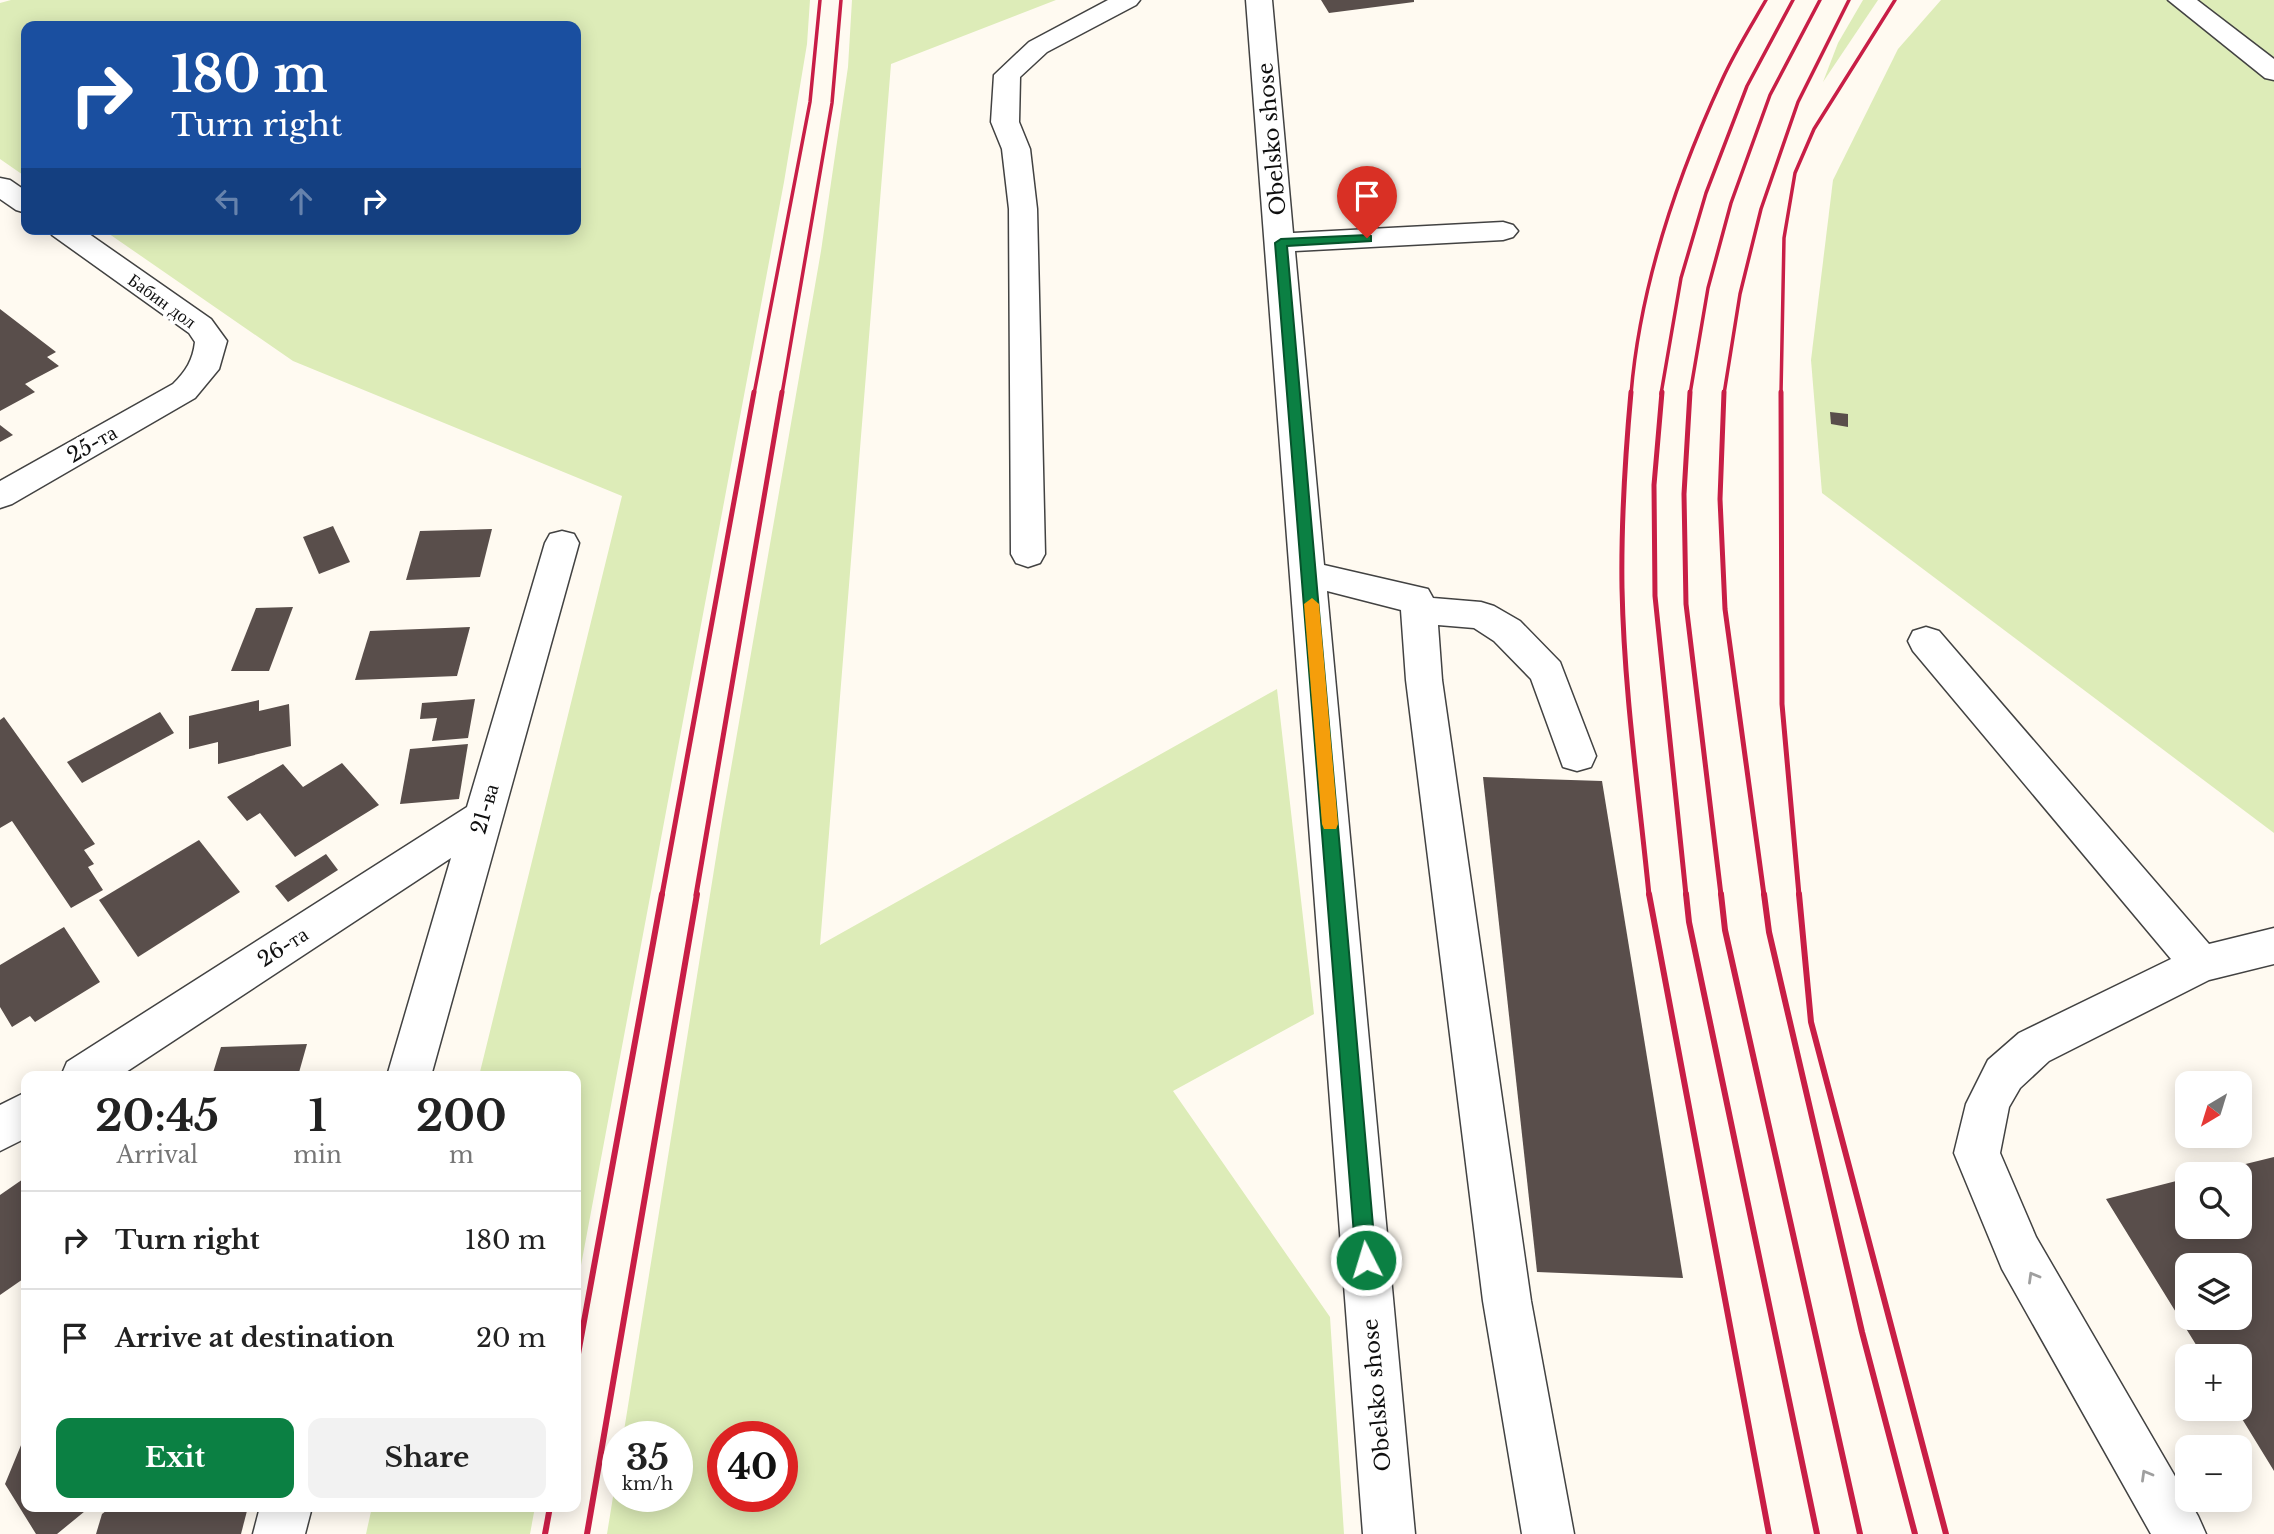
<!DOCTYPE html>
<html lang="en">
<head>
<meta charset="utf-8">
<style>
  body { margin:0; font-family:"Libre Baskerville",serif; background:#f2f2f2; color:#222; height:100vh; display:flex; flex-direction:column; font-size:26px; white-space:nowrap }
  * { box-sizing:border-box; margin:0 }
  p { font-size:23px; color:#767676 }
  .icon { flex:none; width:38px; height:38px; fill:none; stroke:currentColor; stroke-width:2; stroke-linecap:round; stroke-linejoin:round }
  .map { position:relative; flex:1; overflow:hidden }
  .sheet { position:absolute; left:21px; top:1071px; width:560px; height:441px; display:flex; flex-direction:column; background:#fff; border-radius:14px; box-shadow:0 4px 18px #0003 }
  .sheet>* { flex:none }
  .top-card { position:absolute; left:21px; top:21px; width:560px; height:214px; border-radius:14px; box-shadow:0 4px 18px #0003; background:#1a4fa0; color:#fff; overflow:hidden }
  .needle { width:46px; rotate:218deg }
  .tools { position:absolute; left:2175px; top:1071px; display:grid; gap:14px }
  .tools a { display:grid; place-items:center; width:77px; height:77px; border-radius:14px; background:#fff; box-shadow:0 4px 18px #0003; font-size:35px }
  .speed { position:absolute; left:602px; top:1421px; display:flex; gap:14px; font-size:35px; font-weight:700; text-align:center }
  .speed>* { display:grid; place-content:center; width:91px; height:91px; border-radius:50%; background:#fff; box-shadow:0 4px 18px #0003; line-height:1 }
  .speed small { font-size:18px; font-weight:400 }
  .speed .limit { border:10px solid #d22; background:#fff; color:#111 }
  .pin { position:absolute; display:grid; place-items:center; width:60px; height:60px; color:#fff; margin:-72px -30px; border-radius:50% 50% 50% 0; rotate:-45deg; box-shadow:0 0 7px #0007 }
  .pin .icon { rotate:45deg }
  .me { position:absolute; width:77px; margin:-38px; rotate:355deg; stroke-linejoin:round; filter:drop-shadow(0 0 5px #0008) }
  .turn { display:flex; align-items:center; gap:24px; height:147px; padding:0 35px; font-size:32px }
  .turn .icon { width:91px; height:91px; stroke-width:2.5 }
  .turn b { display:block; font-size:49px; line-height:60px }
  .lanes { display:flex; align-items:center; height:66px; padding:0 35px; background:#0003; justify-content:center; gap:35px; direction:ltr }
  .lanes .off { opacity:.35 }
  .eta { display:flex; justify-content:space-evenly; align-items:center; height:119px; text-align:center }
  .eta b { font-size:42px; font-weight:800; line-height:49px }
  .primary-button { display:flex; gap:14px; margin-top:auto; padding:14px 35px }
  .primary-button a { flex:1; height:80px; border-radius:14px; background:#0b8043; color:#fff; font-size:28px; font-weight:800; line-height:80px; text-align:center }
  .primary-button a+a { background:#f2f2f2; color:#222 }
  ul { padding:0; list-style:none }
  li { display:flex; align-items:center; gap:21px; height:98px; padding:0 35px; border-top:2px solid #e0e0e0 }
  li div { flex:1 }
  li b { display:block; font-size:26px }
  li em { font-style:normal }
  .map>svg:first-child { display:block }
  .green { fill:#ddecb8; fill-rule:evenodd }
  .building { fill:#594e4b; fill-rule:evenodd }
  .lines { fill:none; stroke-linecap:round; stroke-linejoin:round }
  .minor-casing { stroke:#424242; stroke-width:3 }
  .minor { fill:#fff; fill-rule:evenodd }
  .rail-far2 { stroke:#c81e46; stroke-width:3.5 }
  .rail-far1 { stroke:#c81e46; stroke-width:5 }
  .rail { stroke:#c81e46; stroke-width:6 }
  .oneway { stroke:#9f9f9f }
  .route { fill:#0b8043; stroke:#07532c; stroke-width:2 }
  .slow { fill:#f59e0b }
  .labels { text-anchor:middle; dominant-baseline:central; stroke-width:7; stroke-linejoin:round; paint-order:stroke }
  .far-street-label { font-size:18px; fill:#0f0f0f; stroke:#fff }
  .street-label { font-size:21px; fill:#0f0f0f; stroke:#fff }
</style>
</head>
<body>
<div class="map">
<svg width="2274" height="1534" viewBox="0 0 2274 1534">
  <rect width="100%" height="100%" fill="#fffaf1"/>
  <g class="green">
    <polygon points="11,0 810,0 807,44 784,182 576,1292 576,1076 479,1076 622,496 293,361 102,229 576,229 576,26 26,26 26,177 0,159 0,3"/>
    <path d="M852,0H1056L891,64L820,945L1277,689L1314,1014L1173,1091L1330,1317L1344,1534H607L618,1466V1496H677V1437H623L722,820L821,251L848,67ZM723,1437H782V1496H723Z"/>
    <polygon points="1863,0 1878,0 1823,82 1838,43"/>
    <polygon points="1941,0 2274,0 2274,833 1822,493 1811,360 1833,180 1898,49"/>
    <polygon points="372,1507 535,1507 530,1534 366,1534"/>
  </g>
  <g class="building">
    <polygon points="1321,0 1414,0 1414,2 1329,13"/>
    <polygon points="0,309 56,352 47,357 59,366 25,384 35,392 0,411"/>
    <polygon points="1830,412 1848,414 1848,427 1831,424"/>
    <polygon points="0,425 13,435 0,442"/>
    <polygon points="333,526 350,562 319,574 303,537"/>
    <polygon points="492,529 480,577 406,580 420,531"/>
    <polygon points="293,607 269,671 231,671 256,608"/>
    <polygon points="470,627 457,676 355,680 370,631"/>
    <polygon points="475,699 468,738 432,741 437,718 420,719 422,703"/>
    <polygon points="259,700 259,711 289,704 291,746 218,764 218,742 189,749 189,716"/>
    <polygon points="160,712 174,733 82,783 67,762"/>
    <polygon points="4,717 95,844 84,850 94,864 88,867 103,890 71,908 12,821 0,828 0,720"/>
    <polygon points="468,744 459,799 400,804 410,749"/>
    <polygon points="342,763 379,805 295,857 260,813 247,821 227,797 283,764 303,787"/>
    <polygon points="1483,777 1602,781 1683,1278 1537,1272"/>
    <polygon points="199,840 240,892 138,957 99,900"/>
    <polygon points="326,854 338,870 288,902 275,886"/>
    <polygon points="64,927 100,982 35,1022 30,1016 12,1027 0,1007 0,965"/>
    <polygon points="307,1044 298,1076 212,1076 221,1047"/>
    <path d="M2274,1157V1471L2236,1409H2240V1356H2203L2106,1199L2188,1178V1227H2240V1174L2209,1173ZM2188,1265H2240V1318H2188Z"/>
    <polygon points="26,1177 26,1277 0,1295 0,1195"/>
    <polygon points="26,1433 26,1507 90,1507 57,1534 36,1534 5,1484"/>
    <polygon points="111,1507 248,1507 241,1534 96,1534 102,1514"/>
  </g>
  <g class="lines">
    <g class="minor-casing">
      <g id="minor">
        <polygon points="1108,0 1140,0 1136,5 1047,52 1020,77 1019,122 1030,149 1037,209 1045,554 1040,563 1028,567 1016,563 1011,554 1009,209 1002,149 991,122 994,75 1029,42"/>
        <polygon points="1246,0 1272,0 1293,233 1503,222 1513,225 1518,231 1513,237 1503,240 1295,251 1324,565 1428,589 1433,598 1481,602 1494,606 1520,621 1560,662 1596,756 1591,767 1577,771 1563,767 1531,679 1494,641 1474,628 1438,625 1442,680 1531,1301 1574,1534 1522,1534 1483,1301 1406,680 1401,610 1327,591 1415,1534 1363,1534"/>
        <polygon points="2168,0 2197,0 2274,59 2274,80 2265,78"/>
        <polygon points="0,178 10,180 26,191 26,213 16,210 0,199"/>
        <path d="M48,229H82L211,319L227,341L219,369L195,398L12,504L0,508V481L173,384C186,371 193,360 195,342L189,333L52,235Z"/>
        <polygon points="562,531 574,534 579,543 431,1076 387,1076 451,858 120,1076 61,1076 67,1062 467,807 545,543 550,534"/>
        <polygon points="1926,627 1939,631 2209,944 2274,928 2274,964 2209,980 2049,1061 2020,1088 2009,1107 2000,1153 2036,1237 2198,1516 2206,1534 2151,1534 2002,1269 1954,1153 1966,1104 1988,1060 2019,1033 2171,959 1913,651 1908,641 1913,631"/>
        <polygon points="26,1092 26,1138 0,1151 0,1105"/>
        <polygon points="260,1507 312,1507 305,1534 253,1534"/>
      </g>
    </g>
    <use href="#minor" class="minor"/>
    <g class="rail-far2">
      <polyline points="754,394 810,102 820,0"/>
      <polyline points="782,394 832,103 841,0"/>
      <path d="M1631,394C1640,287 1677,177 1722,80C1734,53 1751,26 1766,0"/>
      <polyline points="1661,394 1681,278 1706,193 1747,86 1793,0"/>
      <polyline points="1690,394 1708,288 1731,203 1770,95 1820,0"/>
      <polyline points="1724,394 1740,294 1761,209 1798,102 1849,0"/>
      <polyline points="1781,394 1784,238 1795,173 1814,129 1895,0"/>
    </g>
    <g class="rail-far1">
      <path d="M1631,392C1625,458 1621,523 1622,588C1624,691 1639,794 1649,895"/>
      <polyline points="1662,392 1654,485 1655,596 1686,895"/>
      <polyline points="1690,392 1684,494 1686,604 1721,895"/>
      <polyline points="1724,392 1720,499 1725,609 1764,895"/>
      <polyline points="1781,392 1782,704 1799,895"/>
      <polyline points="662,895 754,392"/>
      <polyline points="696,895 782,392"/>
    </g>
    <g class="rail">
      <polyline points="1649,894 1769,1534"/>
      <polyline points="1686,894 1689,922 1817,1534"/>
      <polyline points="1721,894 1725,930 1860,1534"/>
      <polyline points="1764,894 1769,932 1862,1332 1915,1534"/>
      <polyline points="1799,894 1811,1022 1946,1534"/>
      <polyline points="576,1365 662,894"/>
      <polyline points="545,1534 550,1507"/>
      <polyline points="587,1534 697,894"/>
    </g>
  </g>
  <defs><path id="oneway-chevron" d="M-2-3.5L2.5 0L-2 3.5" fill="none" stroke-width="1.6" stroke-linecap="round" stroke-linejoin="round" transform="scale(1.75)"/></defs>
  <g class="oneway">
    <use href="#oneway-chevron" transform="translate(2033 1277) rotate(-120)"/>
    <use href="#oneway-chevron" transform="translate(2146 1475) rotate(-120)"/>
  </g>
  <polygon class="route" points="1367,235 1371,236 1371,241 1287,246 1376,1260 1373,1266 1366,1269 1359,1266 1356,1260 1275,243 1281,239"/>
  <polygon class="slow" points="1312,598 1319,604 1338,824 1336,829 1324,829 1322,824 1304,604"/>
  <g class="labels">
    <g class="far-street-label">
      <text transform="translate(162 301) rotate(36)">Бабин дол</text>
    </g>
    <g class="street-label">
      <text transform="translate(1272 139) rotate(-95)">Obelsko shose</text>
      <text transform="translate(92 444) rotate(-30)">25-та</text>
      <text transform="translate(485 809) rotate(-74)">21-ва</text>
      <text transform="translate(283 947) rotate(-33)">26-та</text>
      <text transform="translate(1377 1395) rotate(-95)">Obelsko shose</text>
    </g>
  </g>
</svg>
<div class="tools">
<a><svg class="needle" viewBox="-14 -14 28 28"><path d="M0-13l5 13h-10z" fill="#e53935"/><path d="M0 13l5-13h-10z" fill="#767676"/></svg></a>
<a><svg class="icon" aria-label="search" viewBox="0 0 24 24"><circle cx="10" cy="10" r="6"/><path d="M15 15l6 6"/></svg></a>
<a><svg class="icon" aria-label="layers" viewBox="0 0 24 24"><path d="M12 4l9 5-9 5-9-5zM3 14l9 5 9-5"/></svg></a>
<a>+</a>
<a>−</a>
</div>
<div class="speed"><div>35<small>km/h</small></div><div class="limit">40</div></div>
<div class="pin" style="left:1367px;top:238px;background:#d93025"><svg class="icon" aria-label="arrive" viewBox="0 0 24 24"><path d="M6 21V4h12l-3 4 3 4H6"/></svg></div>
<svg class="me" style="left:1366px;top:1260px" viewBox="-20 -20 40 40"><circle r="17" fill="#0b8043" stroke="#fff" stroke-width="3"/><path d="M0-11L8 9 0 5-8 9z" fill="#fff"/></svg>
<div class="top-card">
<div class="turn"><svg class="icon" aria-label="right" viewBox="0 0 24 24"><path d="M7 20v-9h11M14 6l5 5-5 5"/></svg><div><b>180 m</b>Turn right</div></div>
<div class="lanes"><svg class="icon off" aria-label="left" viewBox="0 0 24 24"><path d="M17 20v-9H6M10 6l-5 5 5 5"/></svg><svg class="icon off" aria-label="ahead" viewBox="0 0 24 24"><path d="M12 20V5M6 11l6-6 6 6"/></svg><svg class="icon" aria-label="right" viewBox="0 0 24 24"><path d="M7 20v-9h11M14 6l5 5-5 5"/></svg></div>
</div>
<section class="sheet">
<div class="eta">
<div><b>20:45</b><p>Arrival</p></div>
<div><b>1</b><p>min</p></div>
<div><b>200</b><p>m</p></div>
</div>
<ul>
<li><svg class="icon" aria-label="right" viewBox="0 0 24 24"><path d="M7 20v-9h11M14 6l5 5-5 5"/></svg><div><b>Turn right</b></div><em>180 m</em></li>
<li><svg class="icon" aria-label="arrive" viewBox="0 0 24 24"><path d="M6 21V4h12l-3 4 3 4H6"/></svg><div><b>Arrive at destination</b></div><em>20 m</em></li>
</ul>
<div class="primary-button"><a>Exit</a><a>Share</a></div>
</section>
</div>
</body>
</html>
